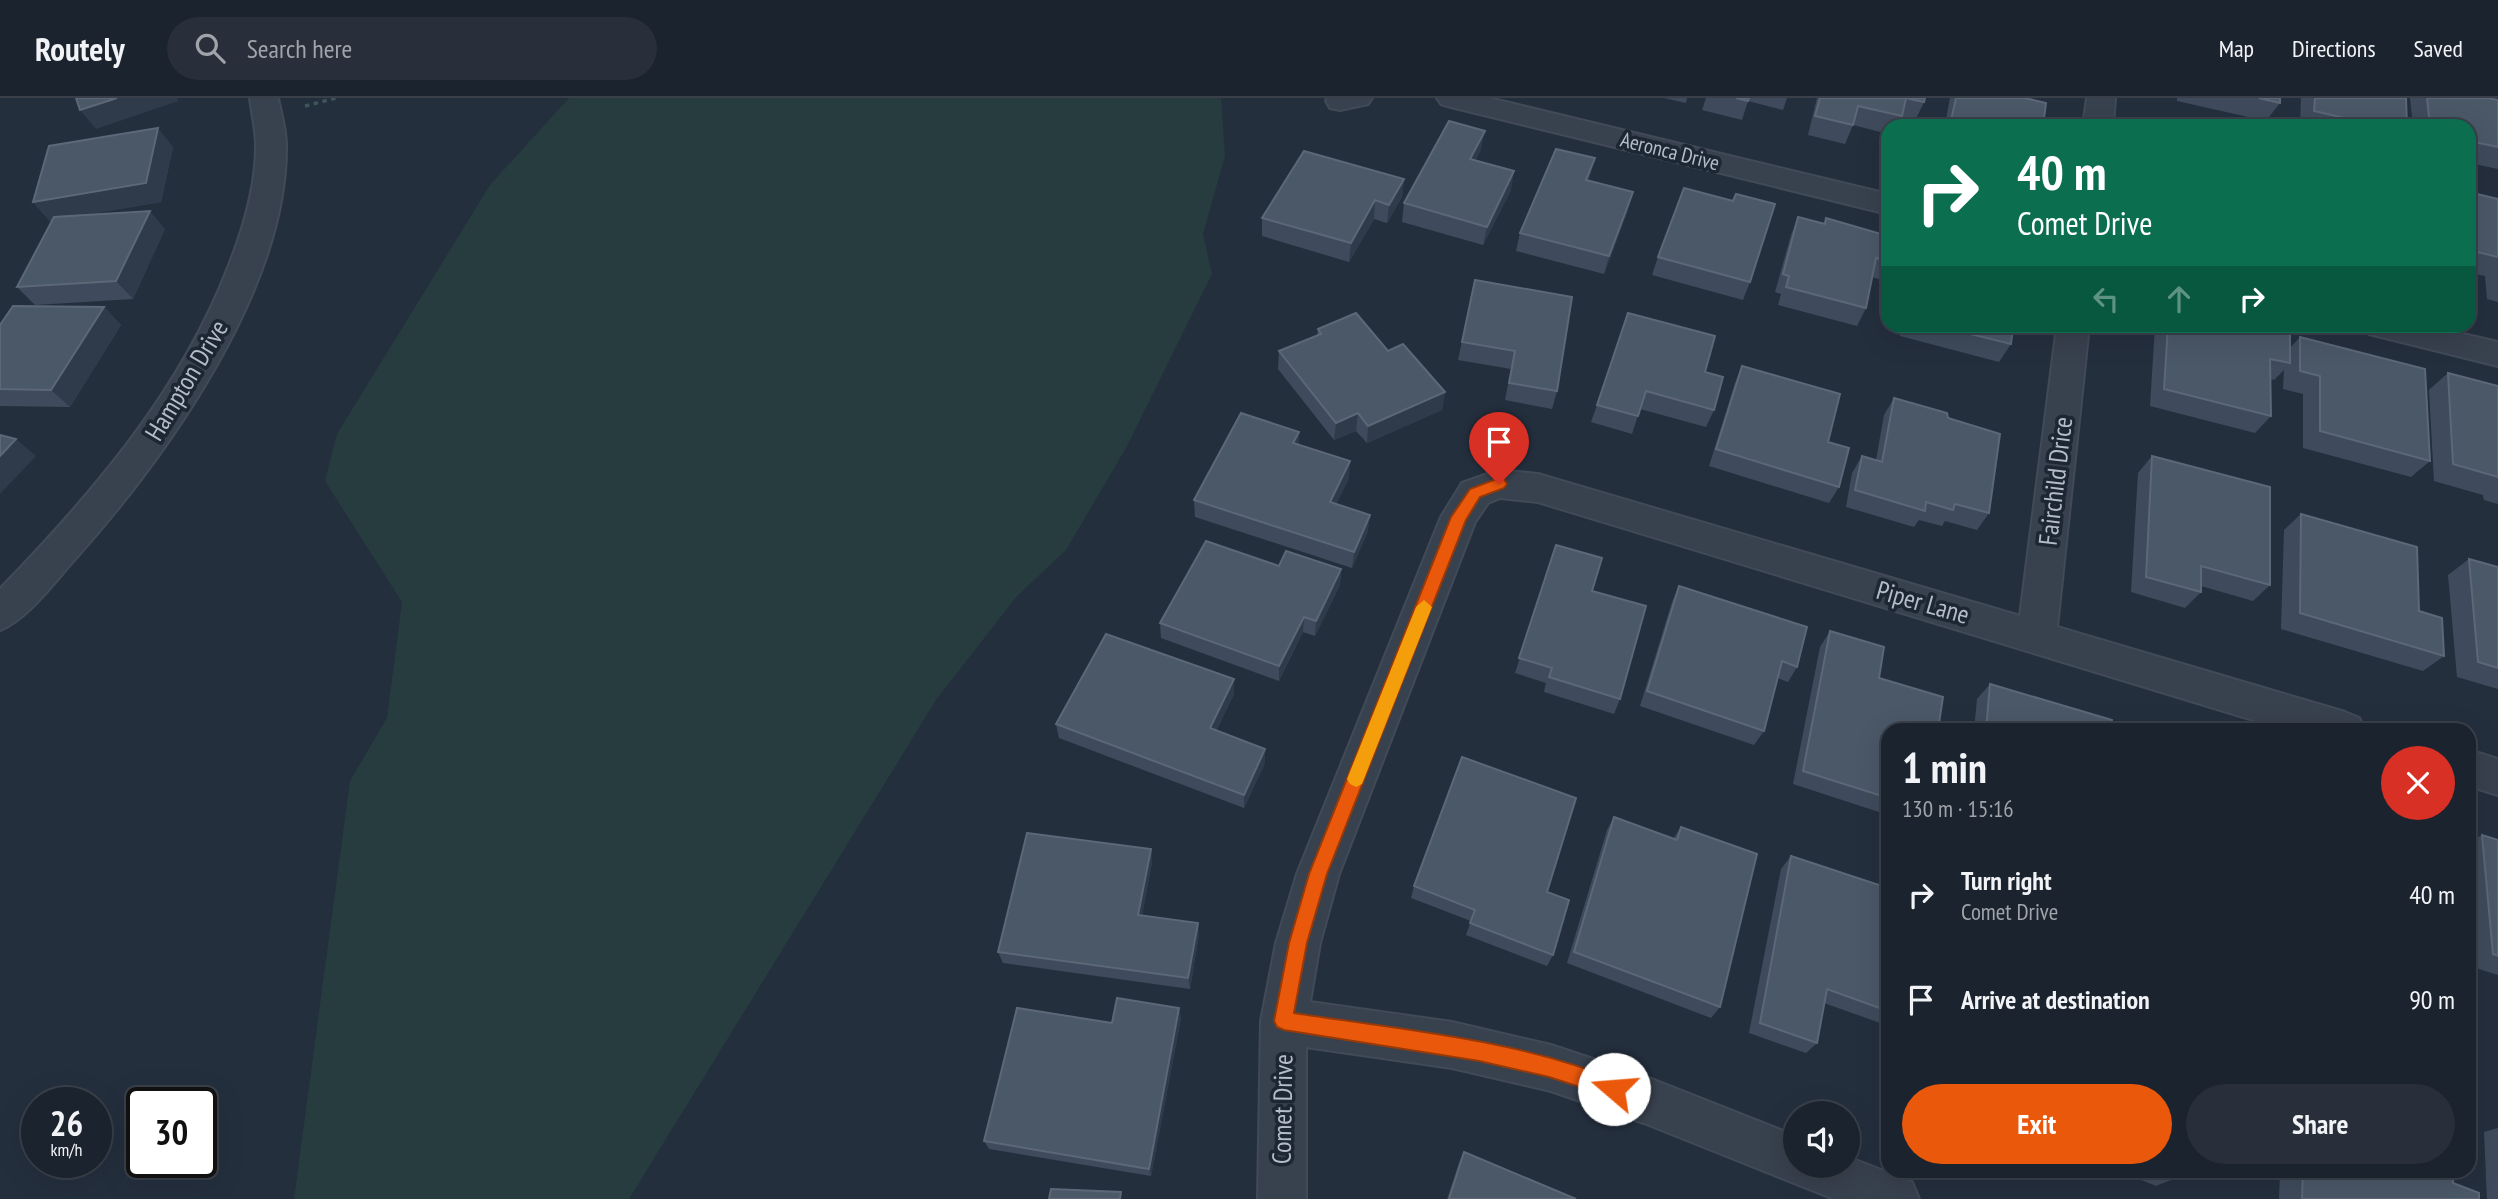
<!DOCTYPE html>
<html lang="en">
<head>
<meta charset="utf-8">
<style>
  body { margin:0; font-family:"PT Sans Narrow",sans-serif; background:#282f3a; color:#f1f3f6; height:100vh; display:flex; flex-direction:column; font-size:26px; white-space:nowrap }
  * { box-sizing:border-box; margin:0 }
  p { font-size:23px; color:#a0a4aa }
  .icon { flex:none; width:38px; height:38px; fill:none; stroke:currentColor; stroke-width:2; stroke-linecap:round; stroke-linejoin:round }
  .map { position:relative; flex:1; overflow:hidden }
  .drawer { position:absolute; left:1881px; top:625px; width:595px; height:455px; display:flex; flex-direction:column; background:#1b232e; border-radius:21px; box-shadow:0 7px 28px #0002,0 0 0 2px #39404a }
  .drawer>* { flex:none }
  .banner { position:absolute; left:1881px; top:21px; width:595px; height:214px; border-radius:21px; box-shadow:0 7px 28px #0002,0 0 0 2px #39404a; background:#0b6e4f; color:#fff; overflow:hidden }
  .buttons { position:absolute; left:1783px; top:1003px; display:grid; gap:14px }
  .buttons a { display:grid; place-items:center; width:77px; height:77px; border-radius:50%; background:#1b232e; box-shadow:0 7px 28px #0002,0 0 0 2px #39404a; font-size:35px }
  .speed { position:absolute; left:21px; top:989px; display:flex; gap:14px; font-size:35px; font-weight:700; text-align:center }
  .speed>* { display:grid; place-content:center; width:91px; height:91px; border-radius:50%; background:#1b232e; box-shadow:0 7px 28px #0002,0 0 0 2px #39404a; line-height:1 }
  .speed small { font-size:18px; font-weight:400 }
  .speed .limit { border:4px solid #111; border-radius:10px; background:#fff; color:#111 }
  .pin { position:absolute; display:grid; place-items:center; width:60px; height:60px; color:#fff; margin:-72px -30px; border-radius:50% 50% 50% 0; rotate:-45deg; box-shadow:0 0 7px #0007 }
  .pin .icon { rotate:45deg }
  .me { position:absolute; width:77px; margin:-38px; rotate:288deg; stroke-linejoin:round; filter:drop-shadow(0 0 5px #0008) }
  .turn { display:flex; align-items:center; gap:24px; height:147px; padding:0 21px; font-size:32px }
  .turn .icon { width:91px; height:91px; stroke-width:2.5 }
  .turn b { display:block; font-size:49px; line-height:60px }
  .lanes { display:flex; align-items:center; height:66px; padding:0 21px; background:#0003; justify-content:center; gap:35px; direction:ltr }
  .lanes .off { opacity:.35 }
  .round { display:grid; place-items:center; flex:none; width:74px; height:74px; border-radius:37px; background:#282f3a }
  .summary { display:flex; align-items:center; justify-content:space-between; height:119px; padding:0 21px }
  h1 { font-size:42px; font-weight:700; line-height:52px }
  .action { display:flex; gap:14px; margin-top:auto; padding:14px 21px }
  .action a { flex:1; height:80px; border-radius:42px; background:#ea580c; color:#fff; font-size:28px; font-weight:700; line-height:80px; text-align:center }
  .action a+a { background:#282f3a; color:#f1f3f6 }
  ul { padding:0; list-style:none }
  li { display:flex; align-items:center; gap:21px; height:105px; padding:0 21px }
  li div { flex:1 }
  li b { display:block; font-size:26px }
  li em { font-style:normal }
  header { display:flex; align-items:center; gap:42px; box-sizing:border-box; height:98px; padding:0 35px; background:#1b232e; border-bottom:2px solid #39404a }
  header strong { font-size:33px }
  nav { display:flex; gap:38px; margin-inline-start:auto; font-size:24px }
  .search { width:490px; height:63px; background:#282f3a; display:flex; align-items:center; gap:18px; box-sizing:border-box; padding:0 24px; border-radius:38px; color:#a0a4aa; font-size:26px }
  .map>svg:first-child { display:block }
  .green { fill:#263c3f }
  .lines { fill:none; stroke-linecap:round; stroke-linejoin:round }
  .street-casing { stroke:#414a57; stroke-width:4 }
  .path { stroke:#3f5557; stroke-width:3.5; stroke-dasharray:4.5 4.5; stroke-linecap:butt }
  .street { fill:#38414e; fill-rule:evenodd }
  .wall { fill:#3f4b5c }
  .shaded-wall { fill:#2f3b4b }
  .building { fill:#4b5868; stroke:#5c6777; stroke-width:2 }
  .route { fill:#ea580c; stroke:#983908; stroke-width:2 }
  .slow { fill:#f59e0b }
  .labels { text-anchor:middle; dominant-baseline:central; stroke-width:7; stroke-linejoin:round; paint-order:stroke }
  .far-street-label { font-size:21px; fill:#b4bcc9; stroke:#1d2633 }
  .street-label { font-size:26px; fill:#b4bcc9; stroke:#1d2633 }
</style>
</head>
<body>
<header>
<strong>Routely</strong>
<div class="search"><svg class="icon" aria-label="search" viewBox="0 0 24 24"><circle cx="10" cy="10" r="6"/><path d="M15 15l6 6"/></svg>Search here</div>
<nav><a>Map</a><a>Directions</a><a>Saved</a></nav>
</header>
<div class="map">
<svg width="2498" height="1101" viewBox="0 0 2498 1101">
  <rect width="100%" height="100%" fill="#242f3e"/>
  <polygon class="green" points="569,0 1221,0 1225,58 1203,136 1212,176 1126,350 1066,452 1017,498 936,602 629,1101 294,1101 350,683 387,620 402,504 325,383 337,336 490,87"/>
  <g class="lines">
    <g class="street-casing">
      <g id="street">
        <path d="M250,0H278C281,16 286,31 286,47C288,189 167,358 76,460C56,482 27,522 0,532V491C93,395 181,293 229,167C244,129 256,89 256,48C256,32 252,16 250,0Z"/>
        <polygon points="1327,0 1372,0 1368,6 1340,12 1330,10 1326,3"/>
        <polygon points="1437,0 1489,0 1888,96 1888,116 1451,9 1441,6"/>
        <polygon points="2087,0 2115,0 2113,28 2083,28"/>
        <polygon points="2057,228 2089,228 2057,529 2345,614 2359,620 2365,632 2286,632 1538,404 1500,400 1488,405 1475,424 1339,776 1320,845 1310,904 1452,924 1551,947 1644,978 1796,1038 1796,1068 1848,1068 1848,1059 1912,1084 1919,1101 1834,1101 1644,1025 1551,993 1452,970 1306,949 1306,1101 1258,1101 1261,923 1276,845 1297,776 1441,419 1462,385 1499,372 1538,376 2020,518"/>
        <polygon points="2365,228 2429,228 2498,244 2498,268 2369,236"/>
        <polygon points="2469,652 2498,661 2498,697 2469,688"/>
      </g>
    </g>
    <polyline class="path" points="305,8 336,0"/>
    <use href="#street" class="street"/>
  </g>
  <g class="wall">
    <polygon points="1664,0 1687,0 1686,5"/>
    <polygon points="1706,0 1787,0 1783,12 1748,3 1742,22 1702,12"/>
    <polygon points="1817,0 1925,0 1924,4 1915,23 1902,20 1898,28 1888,28 1888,36 1853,27 1845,46 1808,37"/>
    <polygon points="1950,0 2025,0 2043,28 1933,28 1935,23 1945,26"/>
    <polygon points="2177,0 2280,0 2280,5 2266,23 2177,3"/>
    <polygon points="2301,0 2406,0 2407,28 2300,28"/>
    <polygon points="2410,0 2488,0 2498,2 2498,71 2469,65 2469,28 2413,28"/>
    <polygon points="173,49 161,104 84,117 165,131 133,201 35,207 17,189 52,122 50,123 33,104"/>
    <polygon points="1481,51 1475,63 1511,92 1483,147 1402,124 1404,105"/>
    <polygon points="1590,79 1588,83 1628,112 1604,176 1516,153 1520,135"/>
    <polygon points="1404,81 1402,99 1387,125 1374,121 1349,164 1262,138 1262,120"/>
    <polygon points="2469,94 2498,101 2498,204 2487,201 2485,178 2469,175"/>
    <polygon points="1733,103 1750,184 1743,202 1652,177 1658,159"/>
    <polygon points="1798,119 1824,125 1826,120 1888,138 1888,176 1885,183 1872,179 1866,210 1857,228 1778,207 1781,196 1775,194 1791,137"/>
    <polygon points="1475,182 1557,293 1552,311 1505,302 1511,271 1458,262"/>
    <polygon points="104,209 121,227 70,309 0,308 0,227"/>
    <polygon points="1902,228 2013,228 2011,246 1999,264 1900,238"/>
    <polygon points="2155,228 2254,228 2290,250 2300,239 2430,363 2411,379 2303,350 2303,296 2283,291 2284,272 2274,282 2270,281 2271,318 2255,335 2150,308"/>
    <polygon points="1318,231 1388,253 1445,294 1442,312 1367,345 1356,333 1334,342 1278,271 1279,253 1317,237"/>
    <polygon points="1742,268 1828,344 1839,389 1829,405 1709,368 1735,285"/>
    <polygon points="1705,274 1714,312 1706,329 1640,311 1632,336 1591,324 1597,307"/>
    <polygon points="2448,275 2498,288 2498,406 2484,402 2483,397 2434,383 2429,292"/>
    <polygon points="1894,300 1948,320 1989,415 1977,432 1945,423 1942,428 1919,422 1914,429 1846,409 1852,375 1862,358 1876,362 1884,317"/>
    <polygon points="1299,347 1349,380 1336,406 1368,433 1352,470 1195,419 1194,402"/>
    <polygon points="2152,358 2270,487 2253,503 2201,488 2201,494 2185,510 2131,494 2138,375"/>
    <polygon points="2301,416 2419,513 2444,558 2423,573 2281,531 2284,432"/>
    <polygon points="1556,447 1592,493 1620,601 1614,616 1544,594 1546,585 1515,575"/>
    <polygon points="2469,461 2498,469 2498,591 2457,579 2448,477"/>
    <polygon points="1279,468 1341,471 1340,487 1315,538 1303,534 1279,583 1161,540 1160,525"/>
    <polygon points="1679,488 1797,569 1788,584 1777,580 1764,633 1754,647 1640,608 1672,504"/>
    <polygon points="1830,533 1879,580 1888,632 1888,717 1793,686 1820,549"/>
    <polygon points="1990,586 2111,632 1974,632 1977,601"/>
    <polygon points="1234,596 1216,633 1265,665 1244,710 1059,640 1056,626"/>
    <polygon points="1614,719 1673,741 1681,729 1720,909 1711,920 1567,865 1607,732"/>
    <polygon points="2482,737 2498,742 2498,877 2469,868 2469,744"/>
    <polygon points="1151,751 1152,764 1142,817 1199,836 1190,891 1003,865 998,854"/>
    <polygon points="1791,758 1888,790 1888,921 1883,926 1824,905 1817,945 1806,955 1749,935 1781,771"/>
    <polygon points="1414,788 1547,794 1553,857 1547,868 1466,837 1471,823 1411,800"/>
    <polygon points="1181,920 1151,1078 989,1051 984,1043 1112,925"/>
    <polygon points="2498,1030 2498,1101 2487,1101 2484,1034"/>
    <polygon points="1464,1054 1576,1101 1447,1101 1460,1062"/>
    <polygon points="2119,1073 2176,1073 2176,1080 2156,1088"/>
    <polygon points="2280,1073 2453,1073 2453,1085 2479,1101 2279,1101"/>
  </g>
  <g class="shaded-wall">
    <polygon points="117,0 177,0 178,3 96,31 80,12"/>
    <polygon points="158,30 173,49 161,104 50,123 33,104"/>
    <polygon points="1485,33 1481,51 1467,80 1470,61"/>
    <polygon points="1595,60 1590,79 1581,101 1586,82"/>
    <polygon points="1514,73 1511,92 1483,147 1487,129"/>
    <polygon points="1404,81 1402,99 1387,125 1389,107"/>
    <polygon points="1633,94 1628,112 1604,176 1609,158"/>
    <polygon points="1375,102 1374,121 1349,164 1351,145"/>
    <polygon points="150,113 165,131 133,201 116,183"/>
    <polygon points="104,209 121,227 70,309 51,292"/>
    <polygon points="1445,294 1442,312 1367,345 1368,328"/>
    <polygon points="1358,315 1356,333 1334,342 1336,325"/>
    <polygon points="1299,334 1299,351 1293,345"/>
    <polygon points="16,341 36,358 0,396 0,358"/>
    <polygon points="1350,363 1349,380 1329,421 1330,404"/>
    <polygon points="1370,417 1368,433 1352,470 1354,454"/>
    <polygon points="1341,471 1340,487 1315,538 1316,523"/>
    <polygon points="1304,519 1303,534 1279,583 1279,568"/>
    <polygon points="1234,581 1234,596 1210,644 1210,630"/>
    <polygon points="1265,651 1265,665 1244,710 1244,697"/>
    <polygon points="1151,751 1152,764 1140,828 1138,817"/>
    <polygon points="1198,825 1199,836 1190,891 1188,880"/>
    <polygon points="1179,910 1181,920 1151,1078 1149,1071"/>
  </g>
  <g class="building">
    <polygon points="76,0 117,0 80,12"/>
    <polygon points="1736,0 1749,0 1748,3"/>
    <polygon points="1820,0 1925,0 1924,4 1906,0 1902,18 1858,8 1853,27 1815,18"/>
    <polygon points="1956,0 2025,0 2046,5 2043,28 1934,28 1935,23 1950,27"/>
    <polygon points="2259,0 2280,0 2280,5"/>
    <polygon points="2315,0 2406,0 2407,28 2375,21 2375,27 2314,13"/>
    <polygon points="2427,0 2488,0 2498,2 2498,49 2469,43 2469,28 2430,28"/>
    <polygon points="1449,23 1485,33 1470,61 1514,73 1487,129 1404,105"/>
    <polygon points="158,30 146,85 33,104 49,48"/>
    <polygon points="1556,51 1595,60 1586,82 1633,94 1609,158 1520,135"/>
    <polygon points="1304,53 1404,81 1389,107 1375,102 1351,145 1262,120"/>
    <polygon points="1684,90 1733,103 1736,96 1775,106 1750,184 1658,159"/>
    <polygon points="2469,94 2498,101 2498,159 2469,152"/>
    <polygon points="150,113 116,183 17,189 54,119"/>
    <polygon points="1798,119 1825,126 1826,120 1888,138 1888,163 1876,160 1866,210 1786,189 1789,178 1783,176"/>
    <polygon points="1475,182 1572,199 1557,293 1509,285 1515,253 1462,244"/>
    <polygon points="13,208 104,209 51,292 0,291 0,227"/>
    <polygon points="1356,215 1388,253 1403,246 1445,294 1368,328 1358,315 1336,325 1279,253 1321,236 1318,231"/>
    <polygon points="1628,215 1715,238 1705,274 1723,279 1714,312 1646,293 1638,318 1597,307"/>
    <polygon points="1938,228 2013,228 2011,246"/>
    <polygon points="2168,228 2254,228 2290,237 2290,265 2270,261 2271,318 2164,291"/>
    <polygon points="2300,239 2425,271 2430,363 2320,333 2320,278 2300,273"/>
    <polygon points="1742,268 1840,296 1828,344 1849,350 1839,389 1716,351"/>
    <polygon points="2448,275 2498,288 2498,379 2453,366"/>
    <polygon points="1894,300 1947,315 1948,320 2000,336 1989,415 1955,406 1953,412 1926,404 1925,413 1855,392 1862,358 1882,364"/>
    <polygon points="1241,315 1299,334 1293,345 1350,363 1330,404 1370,417 1354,454 1194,402"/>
    <polygon points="0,337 16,341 0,358"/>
    <polygon points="2152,358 2270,389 2270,487 2201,468 2201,494 2146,479"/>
    <polygon points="2301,416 2417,449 2419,513 2442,520 2444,558 2300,515"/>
    <polygon points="1206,443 1279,468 1286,453 1341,471 1316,523 1304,519 1279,568 1160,525"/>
    <polygon points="1556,447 1602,460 1592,493 1646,508 1620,601 1549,579 1552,570 1519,560"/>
    <polygon points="2469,461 2498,469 2498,570 2478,564"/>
    <polygon points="1679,488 1807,529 1797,569 1782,563 1764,633 1647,593"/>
    <polygon points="1830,533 1884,549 1879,580 1943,599 1938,632 1888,632 1888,700 1803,673"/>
    <polygon points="1106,536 1234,581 1210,630 1265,651 1244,697 1056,626"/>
    <polygon points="1990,586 2112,622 2111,632 1986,632"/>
    <polygon points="1462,659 1576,700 1547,794 1569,802 1553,857 1470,825 1475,812 1414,788"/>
    <polygon points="1614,719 1677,742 1681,729 1757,756 1720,909 1574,854"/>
    <polygon points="1027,735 1151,751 1138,817 1198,825 1188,880 998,854"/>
    <polygon points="2482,737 2498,742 2498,858 2493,856"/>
    <polygon points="1791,758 1888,790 1888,913 1827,891 1817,945 1760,925"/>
    <polygon points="1117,900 1179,910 1149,1071 984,1043 1017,910 1112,925"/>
    <polygon points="1464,1054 1576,1101 1449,1101"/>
    <polygon points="2157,1073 2176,1073 2176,1080"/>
    <polygon points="2303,1073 2453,1073 2453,1085 2479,1095 2479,1101 2302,1101"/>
    <polygon points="1051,1091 1121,1094 1120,1101 1049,1101"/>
  </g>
  <path class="route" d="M1499,380L1504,381L1507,386L1504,390L1480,399L1466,422L1327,776L1307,845L1294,915C1403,932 1518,941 1621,984L1623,991L1621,997L1614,1000L1549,979L1479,963L1284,932L1277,929L1274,923L1289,845L1309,776L1451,419L1470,391Z"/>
  <polygon class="slow" points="1424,502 1432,509 1364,681 1362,686 1356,689 1350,686 1347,681 1416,509"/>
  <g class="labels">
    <g class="far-street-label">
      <text transform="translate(1670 53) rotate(14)">Aeronca Drive</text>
    </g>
    <g class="street-label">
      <text transform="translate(186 282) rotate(-59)">Hampton Drive</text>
      <text transform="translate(2055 383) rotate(-83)">Fairchild Drice</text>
      <text transform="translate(1923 504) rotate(16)">Piper Lane</text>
      <text transform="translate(1282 1011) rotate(-89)">Comet Drive</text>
    </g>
  </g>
</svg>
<div class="buttons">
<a><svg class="icon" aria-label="sound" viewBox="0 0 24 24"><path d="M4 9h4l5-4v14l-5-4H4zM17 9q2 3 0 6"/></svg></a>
</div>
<div class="speed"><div>26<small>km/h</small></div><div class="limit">30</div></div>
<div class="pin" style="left:1499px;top:386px;background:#d93025"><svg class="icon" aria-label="arrive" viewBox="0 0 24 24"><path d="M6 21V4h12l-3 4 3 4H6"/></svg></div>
<svg class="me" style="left:1614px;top:991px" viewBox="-20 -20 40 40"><circle r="19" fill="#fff"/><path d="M0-13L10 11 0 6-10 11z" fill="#ea580c"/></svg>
<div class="banner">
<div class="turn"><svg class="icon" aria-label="right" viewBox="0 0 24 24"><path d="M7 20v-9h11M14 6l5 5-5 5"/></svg><div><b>40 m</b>Comet Drive</div></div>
<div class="lanes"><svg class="icon off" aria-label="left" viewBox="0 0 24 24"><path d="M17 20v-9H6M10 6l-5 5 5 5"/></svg><svg class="icon off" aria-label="ahead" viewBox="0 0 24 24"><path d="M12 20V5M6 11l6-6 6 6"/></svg><svg class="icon" aria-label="right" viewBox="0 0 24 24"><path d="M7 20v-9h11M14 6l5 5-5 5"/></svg></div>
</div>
<section class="drawer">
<div class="summary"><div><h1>1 min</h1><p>130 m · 15:16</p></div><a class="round" style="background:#d93025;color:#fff"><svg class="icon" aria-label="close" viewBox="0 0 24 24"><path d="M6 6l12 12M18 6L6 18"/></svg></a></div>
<ul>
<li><svg class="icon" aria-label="right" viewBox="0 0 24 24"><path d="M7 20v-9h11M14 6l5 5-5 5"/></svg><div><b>Turn right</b><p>Comet Drive</p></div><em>40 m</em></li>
<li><svg class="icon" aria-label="arrive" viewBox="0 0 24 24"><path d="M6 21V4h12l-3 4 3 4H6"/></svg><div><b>Arrive at destination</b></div><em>90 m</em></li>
</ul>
<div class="action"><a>Exit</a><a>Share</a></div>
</section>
</div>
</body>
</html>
